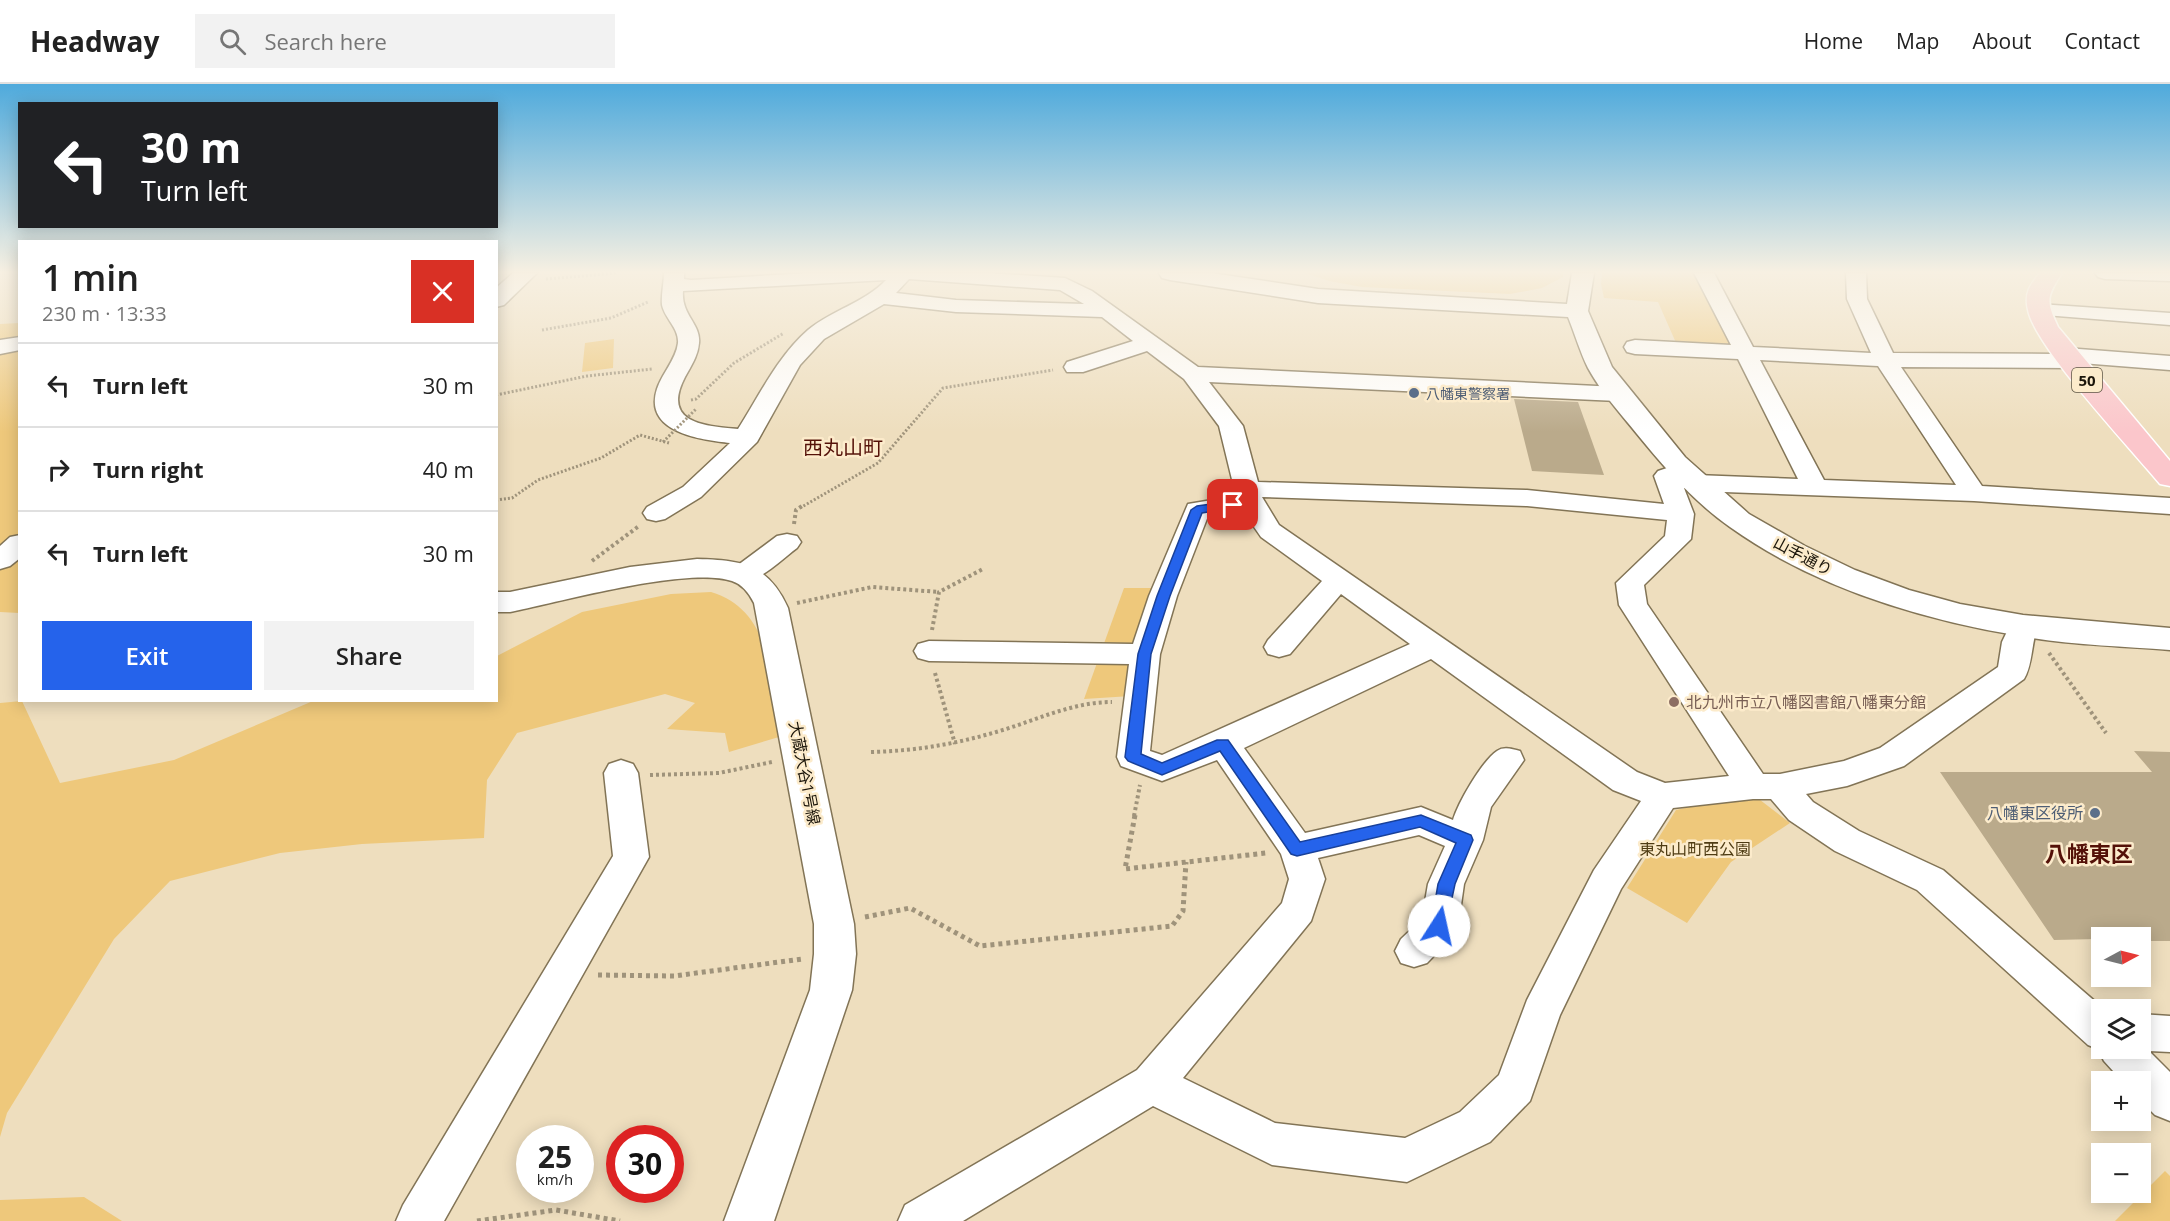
<!DOCTYPE html>
<html lang="en">
<head>
<meta charset="utf-8">
<style>
  body { margin:0; font-family:"Open Sans","Noto Sans JP",sans-serif; background:#f2f2f2; color:#222; height:100vh; display:flex; flex-direction:column; font-size:22px; white-space:nowrap }
  * { box-sizing:border-box; margin:0 }
  p { font-size:20px; color:#767676 }
  .icon { flex:none; width:33px; height:33px; fill:none; stroke:currentColor; stroke-width:2; stroke-linecap:round; stroke-linejoin:round }
  .map { position:relative; flex:1; overflow:hidden }
  .details { position:absolute; left:18px; top:156px; width:480px; height:462px; display:flex; flex-direction:column; background:#fff; border-radius:0px; box-shadow:0 3px 15px #0003 }
  .details>* { flex:none }
  .banner { position:absolute; left:18px; top:18px; width:480px; height:126px; border-radius:0px; box-shadow:0 3px 15px #0003; background:#202124; color:#fff; overflow:hidden }
  .needle { width:39px; rotate:83deg }
  .tools { position:absolute; left:2091px; top:843px; display:grid; gap:12px }
  .tools a { display:grid; place-items:center; width:60px; height:60px; border-radius:0px; background:#fff; box-shadow:0 3px 15px #0003; font-size:30px }
  .speed { position:absolute; left:516px; top:1041px; display:flex; gap:12px; font-size:30px; font-weight:700; text-align:center }
  .speed>* { display:grid; place-content:center; width:78px; height:78px; border-radius:50%; background:#fff; box-shadow:0 3px 15px #0003; line-height:1 }
  .speed small { font-size:15px; font-weight:400 }
  .speed .limit { border:9px solid #d22; background:#fff; color:#111 }
  .pin { position:absolute; display:grid; place-items:center; width:51px; height:51px; color:#fff; margin:-26px; border-radius:12px; box-shadow:0 3px 9px #0006 }
  .me { position:absolute; width:66px; margin:-33px; rotate:10deg; stroke-linejoin:round; filter:drop-shadow(0 0 4px #0008) }
  .turn { display:flex; align-items:center; gap:21px; height:126px; padding:0 24px; font-size:27px }
  .turn .icon { width:78px; height:78px; stroke-width:2.5 }
  .turn b { display:block; font-size:42px; line-height:51px }
  .round { display:grid; place-items:center; flex:none; width:63px; height:63px; border-radius:0px; background:#f2f2f2 }
  .overview { display:flex; align-items:center; justify-content:space-between; height:102px; padding:0 24px }
  h1 { font-size:36px; font-weight:600; line-height:45px }
  .button { display:flex; gap:12px; margin-top:auto; padding:12px 24px }
  .button a { flex:1; height:69px; border-radius:0px; background:#2563eb; color:#fff; font-size:24px; font-weight:600; line-height:69px; text-align:center }
  .button a+a { background:#f2f2f2; color:#222 }
  ul { padding:0; list-style:none }
  li { display:flex; align-items:center; gap:18px; height:84px; padding:0 24px; border-top:2px solid #e0e0e0 }
  li div { flex:1 }
  li b { display:block; font-size:22px }
  li em { font-style:normal }
  header { display:flex; align-items:center; gap:36px; box-sizing:border-box; height:84px; padding:0 30px; background:#fff; border-bottom:2px solid #e0e0e0 }
  header strong { font-size:28px }
  nav { display:flex; gap:33px; margin-inline-start:auto; font-size:21px }
  .search { width:420px; height:54px; background:#f2f2f2; display:flex; align-items:center; gap:15px; box-sizing:border-box; padding:0 21px; border-radius:0px; color:#767676; font-size:22px }
  .map>svg:first-child { display:block }
  .green { fill:#eec87b }
  .building { fill:#baaa8b }
  .lines { fill:none; stroke-linecap:round; stroke-linejoin:round }
  .minor-casing { stroke:#827456; stroke-width:3 }
  .tertiary-casing { stroke:#827456; stroke-width:3 }
  .primary-casing { stroke:#fff; stroke-width:3 }
  .path-far2 { stroke:#9f937b; stroke-width:3; stroke-dasharray:2 2; stroke-linecap:butt }
  .path-far1 { stroke:#9f937b; stroke-width:4; stroke-dasharray:3 3; stroke-linecap:butt }
  .path { stroke:#9f937b; stroke-width:5; stroke-dasharray:4 4; stroke-linecap:butt }
  .minor { fill:#fff; fill-rule:evenodd }
  .tertiary { fill:#fff; fill-rule:evenodd }
  .primary { fill:#fbc6cb; fill-rule:evenodd }
  .path-bridge { stroke:#9f937b; stroke-width:3; stroke-dasharray:2 2; stroke-linecap:butt }
  .route { fill:#2563eb; stroke:#184099; stroke-width:1.5 }
  .service-dot { fill:#5c6f8a; stroke:#fcebcb; stroke-width:2 }
  .education-dot { fill:#8d6e63; stroke:#fcebcb; stroke-width:2 }
  .labels { text-anchor:middle; dominant-baseline:central; stroke-width:5; stroke-linejoin:round; paint-order:stroke }
  .far-service-label { font-size:14px; fill:#4e5e75; stroke:#fcebcb; text-anchor:start }
  .shield { fill:#fcebcb; stroke:#5e5544; stroke-width:1.5 }
  .shield-label { font-size:15px; font-weight:bold; fill:#1b150a }
  .street-label { font-size:16px; fill:#1b150a; stroke:#fcebcb }
  .education-label { font-size:16px; fill:#785e54; stroke:#fcebcb; text-anchor:start }
  .service-label { font-size:16px; fill:#4e5e75; stroke:#fcebcb; text-anchor:end }
  .park-label { font-size:16px; fill:#4f3c14; stroke:#fcebcb }
  .quarter-label { font-size:20px; fill:#541108; stroke:#fcebcb }
  .district-label { font-size:22px; font-weight:bold; fill:#541108; stroke:#fcebcb }
</style>
</head>
<body>
<header>
<strong>Headway</strong>
<div class="search"><svg class="icon" aria-label="search" viewBox="0 0 24 24"><circle cx="10" cy="10" r="6"/><path d="M15 15l6 6"/></svg>Search here</div>
<nav><a>Home</a><a>Map</a><a>About</a><a>Contact</a></nav>
</header>
<div class="map">
<svg width="2170" height="1137" viewBox="0 0 2170 1137">
  <rect width="100%" height="100%" fill="#eedebe"/>
  <g class="green">
    <polygon points="1305,189 1563,189 1563,193 1542,204 1510,210 1362,203 1329,197"/>
    <polygon points="1602,189 1696,189 1735,264 1677,261 1658,218 1604,214 1601,200"/>
    <polygon points="19,239 19,529 0,528 0,240"/>
    <polygon points="614,255 613,284 582,288 585,259"/>
    <polygon points="1124,504 1157,504 1131,612 1084,615"/>
    <path d="M711,508C774,527 772,599 779,653L729,668L725,649L667,645L695,619L665,610L517,649L487,696L484,754L362,760L280,769L170,797L114,855L7,1029L0,1053V619L22,617L60,699L174,676L313,617L496,616L497,572L582,528L671,510Z"/>
    <polygon points="1751,709 1790,739 1731,778 1687,839 1627,804 1676,726"/>
    <polygon points="2165,1087 2170,1092 2170,1137 2115,1137"/>
    <polygon points="84,1113 122,1137 0,1137 0,1116"/>
  </g>
  <g class="building">
    <polygon points="1514,315 1578,318 1604,391 1532,387"/>
    <polygon points="2134,667 2170,668 2170,857 2140,857 2140,854 2054,856 1940,688 2152,688"/>
  </g>
  <g class="lines">
    <g class="minor-casing">
      <g id="minor">
        <path d="M664,189H684V195L691,196L809,189H988L1065,194L1092,207L1198,283L1618,303L1626,305L1630,310L1626,315L1618,317L1209,298L1243,342L1258,398L1527,406L1664,420L1654,392L1658,387L1667,384L1696,391L1798,395L1738,275L1635,270L1627,268L1624,263L1627,258L1635,256L1731,261L1694,189H1714L1753,263L1871,269L1847,215L1846,189H1866L1867,215L1893,269L2055,270L2058,266L2066,264L2170,272V286L2081,279L2071,284L1901,283L1982,402L2170,414V430L1974,417L1696,407L1684,404L1694,430L1691,455L1644,501L1647,520L1763,690H1780L1844,677L1880,664L1998,583L2002,558L2013,535L2023,532L2033,535L2038,542C2031,559 2033,580 2024,595L1904,682L1847,702L1806,710L1813,718L1859,747L1943,786L2105,926H2102V964H2140V930L2170,932V968L2149,967L2170,988V1037L2155,1031L2140,1016V998H2123L2104,977L2098,965L2088,961L1917,806L1835,767L1789,736L1771,715H1753L1673,724L1621,805L1560,931L1530,1017L1490,1058L1407,1098L1272,1081L1153,1022L963,1137H898L905,1121L1137,986L1282,819L1289,795L1281,770L1217,676L1162,697L1121,682L1117,673L1129,580L929,577L918,574L914,567L918,560L929,557L1133,560L1149,512L1188,420L1236,412L1219,342L1184,295L1147,267L1083,288H1067L1064,283L1067,278L1133,257L1102,233L956,228L884,220L824,255L800,281L757,358L701,413L665,435L656,437L647,435L643,429L647,423L683,403L730,359C700,356 643,348 657,305C662,289 676,276 678,259C679,244 665,235 662,221C661,211 664,199 664,189ZM909,195L1060,206L1084,220L956,216L896,209ZM886,196C864,219 832,226 808,246C778,272 759,312 738,345C704,342 661,339 685,293C691,282 698,272 699,259C701,240 681,231 683,207ZM1760,276L1878,282L1956,401L1824,396ZM1262,413L1527,422L1667,436L1665,452L1616,499L1619,521L1729,692L1665,699L1637,688L1279,441ZM1243,427L1261,453L1322,497L1268,556L1264,563L1268,570L1279,573L1290,570L1341,510L1410,560L1162,671L1150,667L1160,570L1177,512L1208,432ZM1431,575L1613,706L1641,717L1594,786L1527,916L1499,991L1460,1028L1405,1054L1275,1039L1183,994L1311,837L1325,795L1318,774L1419,751L1445,762L1428,800L1422,835L1401,855L1395,867L1401,879L1414,883L1427,879L1452,853L1458,842L1464,800L1483,756L1491,723L1524,676L1520,667C1512,665 1504,662 1497,667C1482,677 1458,719 1453,736L1421,723L1305,749L1244,664Z"/>
        <polygon points="2095,189 2170,189 2170,197 2105,195 2098,193"/>
        <polygon points="2039,220 2170,229 2170,241 2032,230 2029,226 2032,222"/>
        <polygon points="20,253 20,266 0,270 0,256"/>
        <path d="M787,450L797,452L801,458L797,464C779,477 758,502 734,496L730,490L734,484L777,452Z"/>
        <polygon points="20,451 20,474 10,482 0,485 0,462 10,453"/>
        <polygon points="621,676 633,680 638,689 649,773 444,1137 396,1137 403,1121 613,772 604,689 609,680"/>
      </g>
    </g>
    <g class="tertiary-casing">
      <g id="tertiary">
        <polygon points="513,189 537,189 504,221 496,223 496,204"/>
        <path d="M1159,189H1211L1318,205L1567,220L1572,189H1594L1588,227L1612,283L1685,373L1749,430L1805,462L1855,486L1909,506L1960,520L2023,531L2170,544V566C2121,562 2069,561 2021,552C1919,535 1814,503 1730,443C1694,418 1664,383 1637,350C1620,329 1601,308 1588,284C1580,268 1575,250 1568,233L1318,219L1170,196L1162,194Z"/>
        <path d="M697,475C742,476 768,480 788,524L854,840L856,870L852,906L774,1137H724L810,906L814,870V840L754,519C749,509 742,500 732,497C688,482 559,518 510,528H496V508H510L630,483Z"/>
      </g>
    </g>
    <g class="primary-casing">
      <path id="primary" d="M2040,189H2062C2046,213 2046,217 2058,243L2170,377V402L2160,400C2132,366 2035,263 2028,226C2024,209 2030,201 2040,189Z"/>
    </g>
    <g class="path-far2">
      <polyline points="546,195 617,189"/>
      <polyline points="542,246 611,234 648,218"/>
      <polyline points="496,311 587,292 652,285"/>
      <polyline points="691,316 696,315 734,279 784,249"/>
      <polyline points="496,416 512,414 538,396 601,374 640,351 669,359"/>
      <polyline points="800,424 878,379 943,304 1053,286"/>
    </g>
    <g class="path-far1">
      <polyline points="794,440 796,426 802,422"/>
      <polyline points="592,477 639,442"/>
      <polyline points="797,519 872,503 939,508"/>
      <polyline points="932,546 939,508 983,485"/>
      <polyline points="2049,569 2106,649"/>
      <polyline points="935,589 955,660"/>
      <path d="M871,668C918,667 961,659 1006,645C1041,634 1075,618 1112,618"/>
      <polyline points="650,691 719,689 772,678"/>
      <polyline points="1134,732 1140,701"/>
    </g>
    <g class="path">
      <polyline points="1135,731 1125,785 1266,769"/>
      <polyline points="865,833 910,824 980,862 1172,842 1183,827 1186,778"/>
      <polyline points="598,891 674,892 802,875"/>
      <polyline points="477,1137 556,1126 620,1137"/>
    </g>
    <use href="#minor" class="minor"/>
    <use href="#tertiary" class="tertiary"/>
    <use href="#primary" class="primary"/>
    <polyline class="path-bridge" points="663,358 696,325"/>
  </g>
  <linearGradient id="sky" x2="0" y2="1"><stop stop-color="#4faadc"/><stop offset="0.54" stop-color="#f7f0e2"/><stop offset="1" stop-color="#f7f0e2" stop-opacity="0"/></linearGradient>
  <rect width="2170" height="348" fill="url(#sky)"/>
  <polygon class="route" points="1233,417 1237,418 1237,423 1202,429 1170,512 1151,570 1141,670 1162,679 1217,656 1228,656 1300,758 1421,731 1471,751 1473,756 1455,800 1445,847 1439,849 1433,847 1431,842 1438,800 1456,759 1420,743 1297,772 1291,770 1220,667 1162,691 1128,677 1125,673 1138,570 1157,512 1191,426 1197,422"/>
  <g class="service-dot">
    <circle cx="1414" cy="309" r="6"/>
    <circle cx="2095" cy="729" r="6"/>
  </g>
  <circle class="education-dot" cx="1674" cy="618" r="6"/>
  <g class="labels">
    <g class="far-service-label">
      <text x="1426" y="309">八幡東警察署</text>
    </g>
    <rect class="shield" x="2072" y="284" width="30" height="24" rx="4.5"/>
    <g class="shield-label">
      <text x="2087" y="296">50</text>
    </g>
    <g class="street-label">
      <text transform="translate(1803 472) rotate(28)">山手通り</text>
      <text transform="translate(805 689) rotate(79)">大蔵大谷1号線</text>
    </g>
    <g class="education-label">
      <text x="1686" y="618">北九州市立八幡図書館八幡東分館</text>
    </g>
    <g class="service-label">
      <text x="2083" y="729">八幡東区役所</text>
    </g>
    <g class="park-label">
      <text x="1695" y="765">東丸山町西公園</text>
    </g>
    <g class="quarter-label">
      <text x="843" y="363">西丸山町</text>
    </g>
    <g class="district-label">
      <text x="2089" y="769">八幡東区</text>
    </g>
  </g>
</svg>
<div class="tools">
<a><svg class="needle" viewBox="-14 -14 28 28"><path d="M0-13l5 13h-10z" fill="#e53935"/><path d="M0 13l5-13h-10z" fill="#767676"/></svg></a>
<a><svg class="icon" aria-label="layers" viewBox="0 0 24 24"><path d="M12 4l9 5-9 5-9-5zM3 14l9 5 9-5"/></svg></a>
<a>+</a>
<a>−</a>
</div>
<div class="speed"><div>25<small>km/h</small></div><div class="limit">30</div></div>
<div class="pin" style="left:1233px;top:421px;background:#d93025"><svg class="icon" aria-label="arrive" viewBox="0 0 24 24"><path d="M6 21V4h12l-3 4 3 4H6"/></svg></div>
<svg class="me" style="left:1439px;top:842px" viewBox="-20 -20 40 40"><circle r="19" fill="#fff"/><path d="M0-13L10 11 0 6-10 11z" fill="#2563eb"/></svg>
<div class="banner">
<div class="turn"><svg class="icon" aria-label="left" viewBox="0 0 24 24"><path d="M17 20v-9H6M10 6l-5 5 5 5"/></svg><div><b>30 m</b>Turn left</div></div>
</div>
<section class="details">
<div class="overview"><div><h1>1 min</h1><p>230 m · 13:33</p></div><a class="round" style="background:#d93025;color:#fff"><svg class="icon" aria-label="close" viewBox="0 0 24 24"><path d="M6 6l12 12M18 6L6 18"/></svg></a></div>
<ul>
<li><svg class="icon" aria-label="left" viewBox="0 0 24 24"><path d="M17 20v-9H6M10 6l-5 5 5 5"/></svg><div><b>Turn left</b></div><em>30 m</em></li>
<li><svg class="icon" aria-label="right" viewBox="0 0 24 24"><path d="M7 20v-9h11M14 6l5 5-5 5"/></svg><div><b>Turn right</b></div><em>40 m</em></li>
<li><svg class="icon" aria-label="left" viewBox="0 0 24 24"><path d="M17 20v-9H6M10 6l-5 5 5 5"/></svg><div><b>Turn left</b></div><em>30 m</em></li>
</ul>
<div class="button"><a>Exit</a><a>Share</a></div>
</section>
</div>
</body>
</html>
